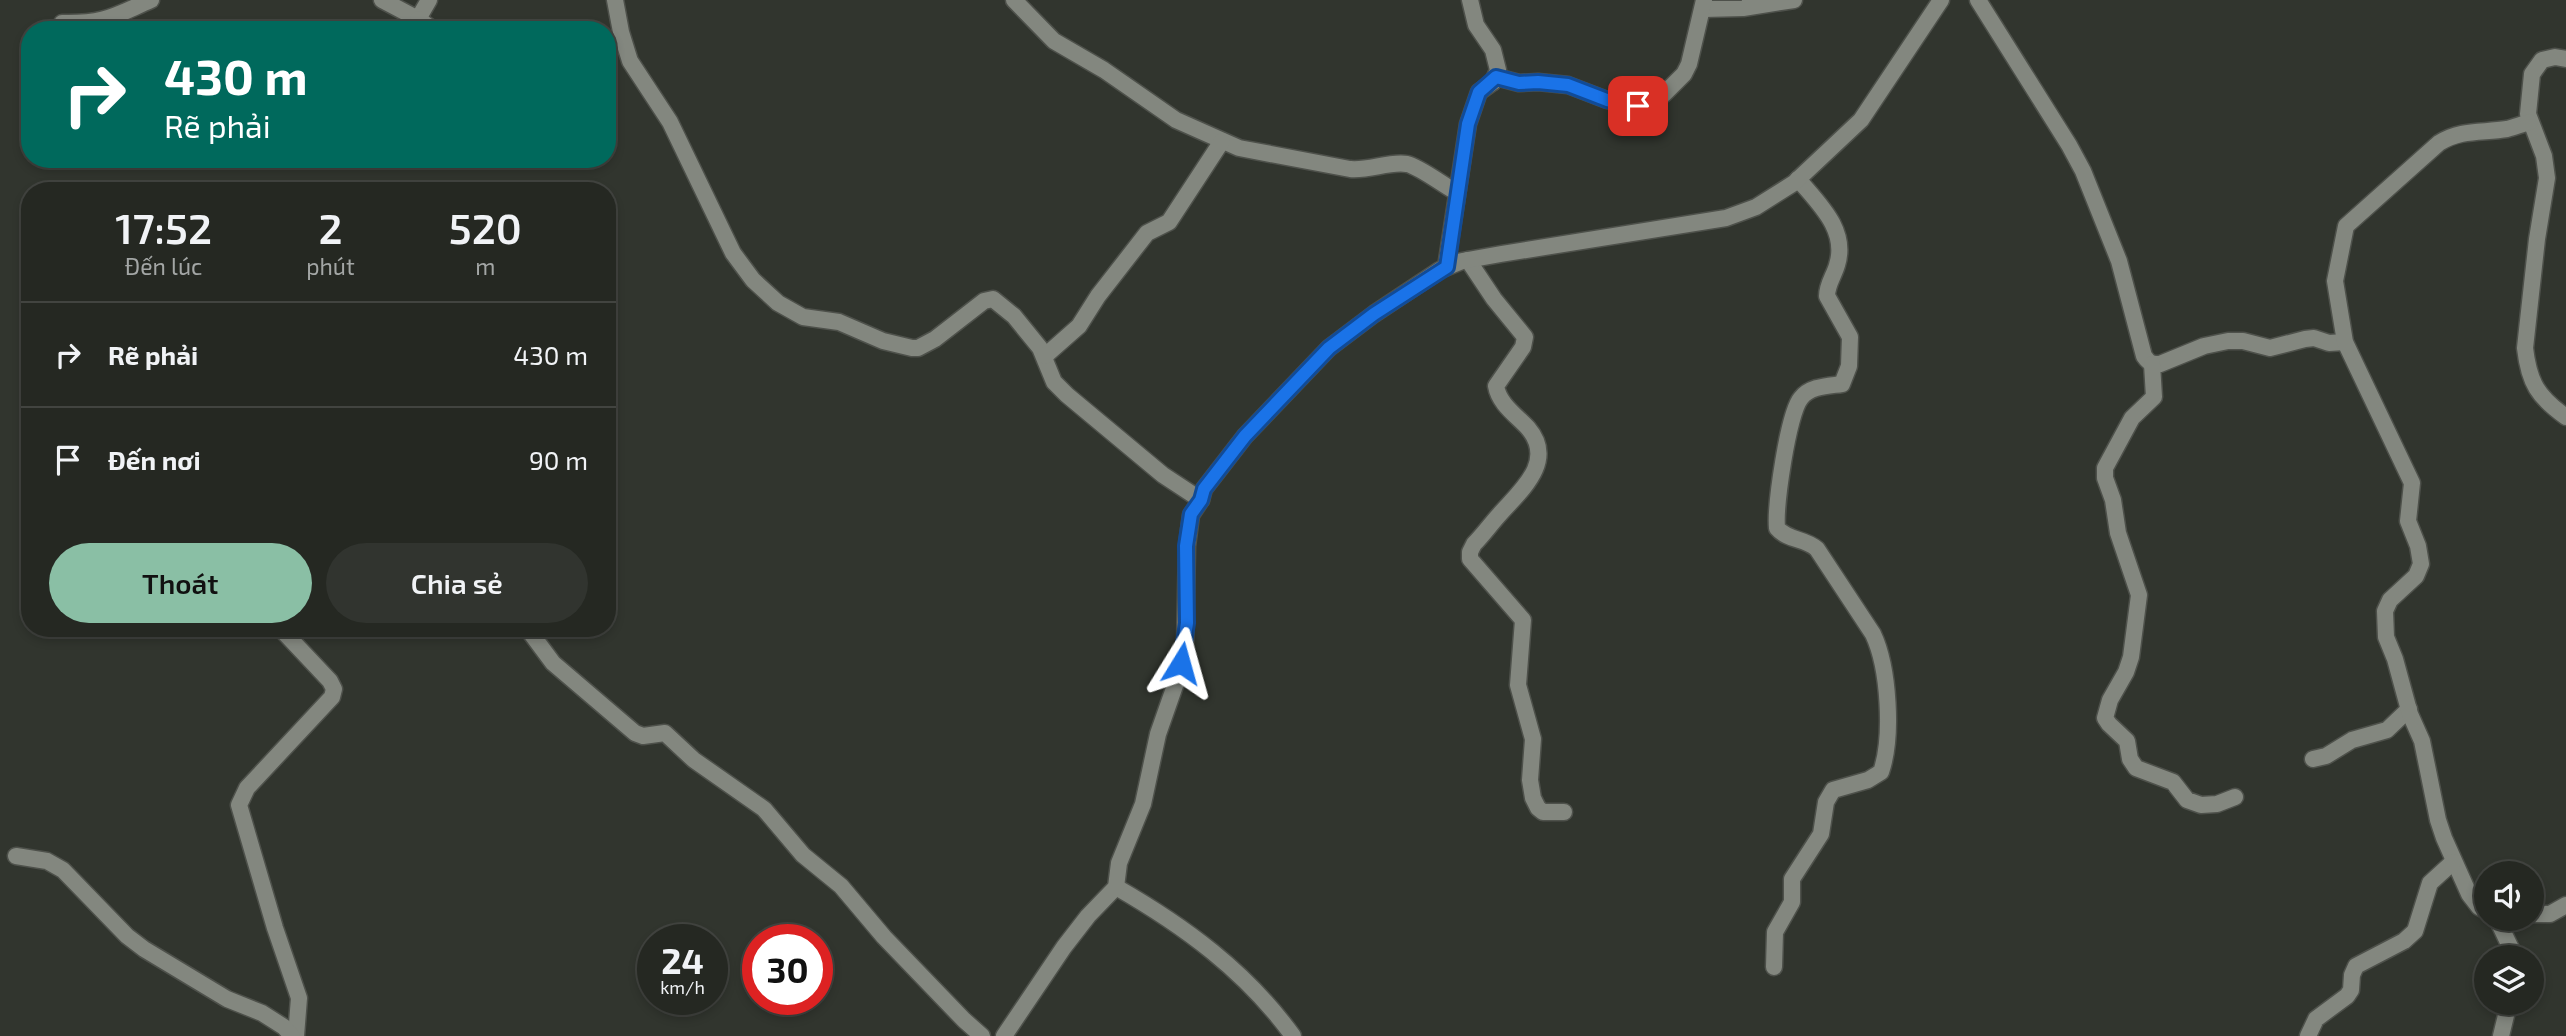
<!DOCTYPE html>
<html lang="vi">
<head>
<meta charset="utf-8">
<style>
  body { margin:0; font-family:"Exo 2",sans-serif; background:#31342f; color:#f1f3f6; height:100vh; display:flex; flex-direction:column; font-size:26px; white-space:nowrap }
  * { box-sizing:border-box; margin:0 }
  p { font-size:23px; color:#a3a6a5 }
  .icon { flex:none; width:38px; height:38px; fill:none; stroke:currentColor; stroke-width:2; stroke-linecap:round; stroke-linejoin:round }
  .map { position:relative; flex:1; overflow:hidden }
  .details { position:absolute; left:21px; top:182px; width:595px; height:455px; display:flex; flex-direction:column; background:#252822; border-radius:28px; box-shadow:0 4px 10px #0003,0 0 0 2px #424440 }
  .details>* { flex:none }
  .banner { position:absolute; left:21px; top:21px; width:595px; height:147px; border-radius:28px; box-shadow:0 4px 10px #0003,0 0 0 2px #424440; background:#00695c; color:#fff; overflow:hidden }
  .tools { position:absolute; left:2474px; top:861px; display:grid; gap:14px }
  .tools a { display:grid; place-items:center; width:70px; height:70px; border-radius:50%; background:#252822; box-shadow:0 4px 10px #0003,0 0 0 2px #424440; font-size:35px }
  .speed { position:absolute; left:637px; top:924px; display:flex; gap:14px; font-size:35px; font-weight:700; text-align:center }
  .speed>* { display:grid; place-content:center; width:91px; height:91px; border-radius:50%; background:#252822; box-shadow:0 4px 10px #0003,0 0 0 2px #424440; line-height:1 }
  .speed small { font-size:18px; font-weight:400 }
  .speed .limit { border:10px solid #d22; background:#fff; color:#111 }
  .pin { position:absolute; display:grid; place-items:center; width:60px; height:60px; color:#fff; margin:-30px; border-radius:14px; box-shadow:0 4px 10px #0006 }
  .me { position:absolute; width:77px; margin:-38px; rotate:8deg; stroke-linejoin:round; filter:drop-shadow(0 0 5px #0008) }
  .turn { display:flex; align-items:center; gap:24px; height:147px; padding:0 28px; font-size:32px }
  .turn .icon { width:91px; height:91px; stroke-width:2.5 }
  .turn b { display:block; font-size:49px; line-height:60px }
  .eta { display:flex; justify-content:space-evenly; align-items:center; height:119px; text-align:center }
  .eta b { font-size:42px; font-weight:600; line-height:49px }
  .cta { display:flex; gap:14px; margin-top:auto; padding:14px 28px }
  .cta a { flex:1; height:80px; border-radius:42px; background:#8abfa5; color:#111; font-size:28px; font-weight:600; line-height:80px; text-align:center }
  .cta a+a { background:#31342f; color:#f1f3f6 }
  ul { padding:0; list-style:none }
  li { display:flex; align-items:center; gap:21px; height:105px; padding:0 28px; border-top:2px solid #424440 }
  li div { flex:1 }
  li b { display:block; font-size:26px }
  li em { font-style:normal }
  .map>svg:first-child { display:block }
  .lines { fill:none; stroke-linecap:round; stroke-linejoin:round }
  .minor-casing { stroke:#4e514b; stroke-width:19 }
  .minor { stroke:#83877f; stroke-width:16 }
  .route-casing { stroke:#114b97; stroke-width:18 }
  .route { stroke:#1a73e8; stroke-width:12 }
</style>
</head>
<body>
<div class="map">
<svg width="2566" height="1036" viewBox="0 0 2566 1036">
  <rect width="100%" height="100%" fill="#31352e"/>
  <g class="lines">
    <g class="minor-casing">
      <g id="minor">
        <polyline points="382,0 418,19 429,0"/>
        <polyline points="615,0 621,32 630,61 670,122 733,253 753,280 778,303 803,317 839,322 883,341 912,348 918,348 935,339 984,301 993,299 1014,316 1040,348 1054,382 1067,395 1163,475 1201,500"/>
        <path d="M1014,0L1054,41L1104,70L1176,120L1239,148L1350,169C1369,171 1389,161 1407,164C1420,167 1443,185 1456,192"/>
        <path d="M1978,0L2069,145L2083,171L2119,261L2144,356C2149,363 2151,364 2160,364L2204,346L2228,341H2243L2270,348L2305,339L2314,338L2329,343L2345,342"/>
        <polyline points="1703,9 1743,8 1794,0"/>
        <polyline points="418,19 434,30"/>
        <path d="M62,23C105,24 114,16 151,0"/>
        <path d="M2566,59L2555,57L2542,60L2532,74L2528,114L2544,156L2547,178L2537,239L2525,348C2529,383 2538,397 2566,417"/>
        <polyline points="1493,82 1496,77 1519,83 1538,82 1568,85 1607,100 1638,106 1664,94 1684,74 1689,64 1704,0"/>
        <path d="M1468,260L1494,299L1525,337L1523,347L1496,386C1499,404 1516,415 1528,428C1557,462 1519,492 1499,515C1490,525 1483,535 1474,544L1470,552V559L1523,620L1518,685L1533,739L1530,780L1533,798L1538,808L1543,812H1564"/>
        <polyline points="1446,267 1468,124 1479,92 1493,82 1498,70 1493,50 1476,25 1470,0"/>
        <polyline points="1045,356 1079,326 1098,296 1147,233 1169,222 1222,141"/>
        <polyline points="2152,364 2154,397 2132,418 2105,468 2105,478 2113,500 2118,533 2139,595 2131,657 2126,672 2110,700 2105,718 2109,724 2127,741 2130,759 2136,768 2173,782 2187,800 2201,805 2217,804 2235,797"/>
        <polyline points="280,628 330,681 334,689 332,697 247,788 239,805 275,928 299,998 296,1036"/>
        <polyline points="527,628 553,663 635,733 643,736 665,733 694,760 764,809 803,855 841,886 884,937 964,1020 982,1036"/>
        <polyline points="2313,759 2326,756 2352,740 2387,730 2409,709"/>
        <polyline points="16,856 47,861 63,870 127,936 144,949 227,999 262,1013 284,1027 292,1036"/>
        <path d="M1116,887C1184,926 1246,971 1293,1036"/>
        <path d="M2487,911L2479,907L2469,894L2444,838L2438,820L2422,741L2410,714L2395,659L2386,637L2385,611L2390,600L2416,576L2421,564L2418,546L2408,521L2412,483L2345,342L2335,281L2346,226L2439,143C2461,129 2482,133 2507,129C2515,127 2522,124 2530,122"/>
        <polyline points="2532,914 2550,914 2566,905"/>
        <polyline points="2497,919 2515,957"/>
        <path d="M1774,967L1775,932L1792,902V879L1821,834L1826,802L1833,790L1868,780L1881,772C1893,737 1889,668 1873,634L1817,549C1805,538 1788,541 1777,528C1775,506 1788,413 1801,398C1810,386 1828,386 1842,384L1849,366L1850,337L1827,296C1827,284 1834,276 1837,265C1848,230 1819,204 1798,179"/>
        <polyline points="1004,1036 1064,947 1088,916 1116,887 1119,863 1143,804 1158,734 1178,677 1185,648 1187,546 1191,515 1201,500 1204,489 1245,436 1329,348 1374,314 1440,270 1462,261 1501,254 1726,218 1756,207 1794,183 1861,120 1941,0"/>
        <polyline points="2308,1036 2316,1019 2347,996 2351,990 2352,975 2356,966 2404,941 2415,931 2430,883 2453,862"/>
        <polyline points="2501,1036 2509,1003"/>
      </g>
    </g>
    <use href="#minor" class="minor"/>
  </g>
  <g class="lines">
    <g class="route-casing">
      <polyline id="route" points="1181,663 1187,623 1186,546 1191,514 1201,500 1204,489 1245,436 1329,348 1374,314 1447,267 1468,124 1479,92 1496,77 1519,83 1538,82 1568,85 1607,100 1638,106"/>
    </g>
    <use href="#route" class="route"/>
  </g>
</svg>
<div class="tools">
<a><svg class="icon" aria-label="sound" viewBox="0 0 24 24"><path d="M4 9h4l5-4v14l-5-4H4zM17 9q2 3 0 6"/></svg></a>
<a><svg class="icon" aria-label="layers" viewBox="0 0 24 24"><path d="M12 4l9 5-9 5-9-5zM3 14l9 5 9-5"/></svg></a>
</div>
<div class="speed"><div>24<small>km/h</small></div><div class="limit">30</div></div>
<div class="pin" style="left:1638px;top:106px;background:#d93025"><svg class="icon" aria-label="arrive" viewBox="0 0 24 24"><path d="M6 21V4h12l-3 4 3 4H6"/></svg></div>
<svg class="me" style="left:1181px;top:663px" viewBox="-20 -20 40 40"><path d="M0-17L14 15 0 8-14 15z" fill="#1a73e8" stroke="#fff" stroke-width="4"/></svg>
<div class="banner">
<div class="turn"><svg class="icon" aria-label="right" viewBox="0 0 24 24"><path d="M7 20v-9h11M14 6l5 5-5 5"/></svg><div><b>430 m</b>Rẽ phải</div></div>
</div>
<section class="details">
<div class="eta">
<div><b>17:52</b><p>Đến lúc</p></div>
<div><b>2</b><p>phút</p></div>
<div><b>520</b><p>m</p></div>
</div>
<ul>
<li><svg class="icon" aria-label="right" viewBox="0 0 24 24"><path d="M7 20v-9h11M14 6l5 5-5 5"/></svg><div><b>Rẽ phải</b></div><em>430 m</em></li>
<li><svg class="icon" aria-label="arrive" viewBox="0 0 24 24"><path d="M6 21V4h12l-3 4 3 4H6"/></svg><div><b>Đến nơi</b></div><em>90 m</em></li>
</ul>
<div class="cta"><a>Thoát</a><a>Chia sẻ</a></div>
</section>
</div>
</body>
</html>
